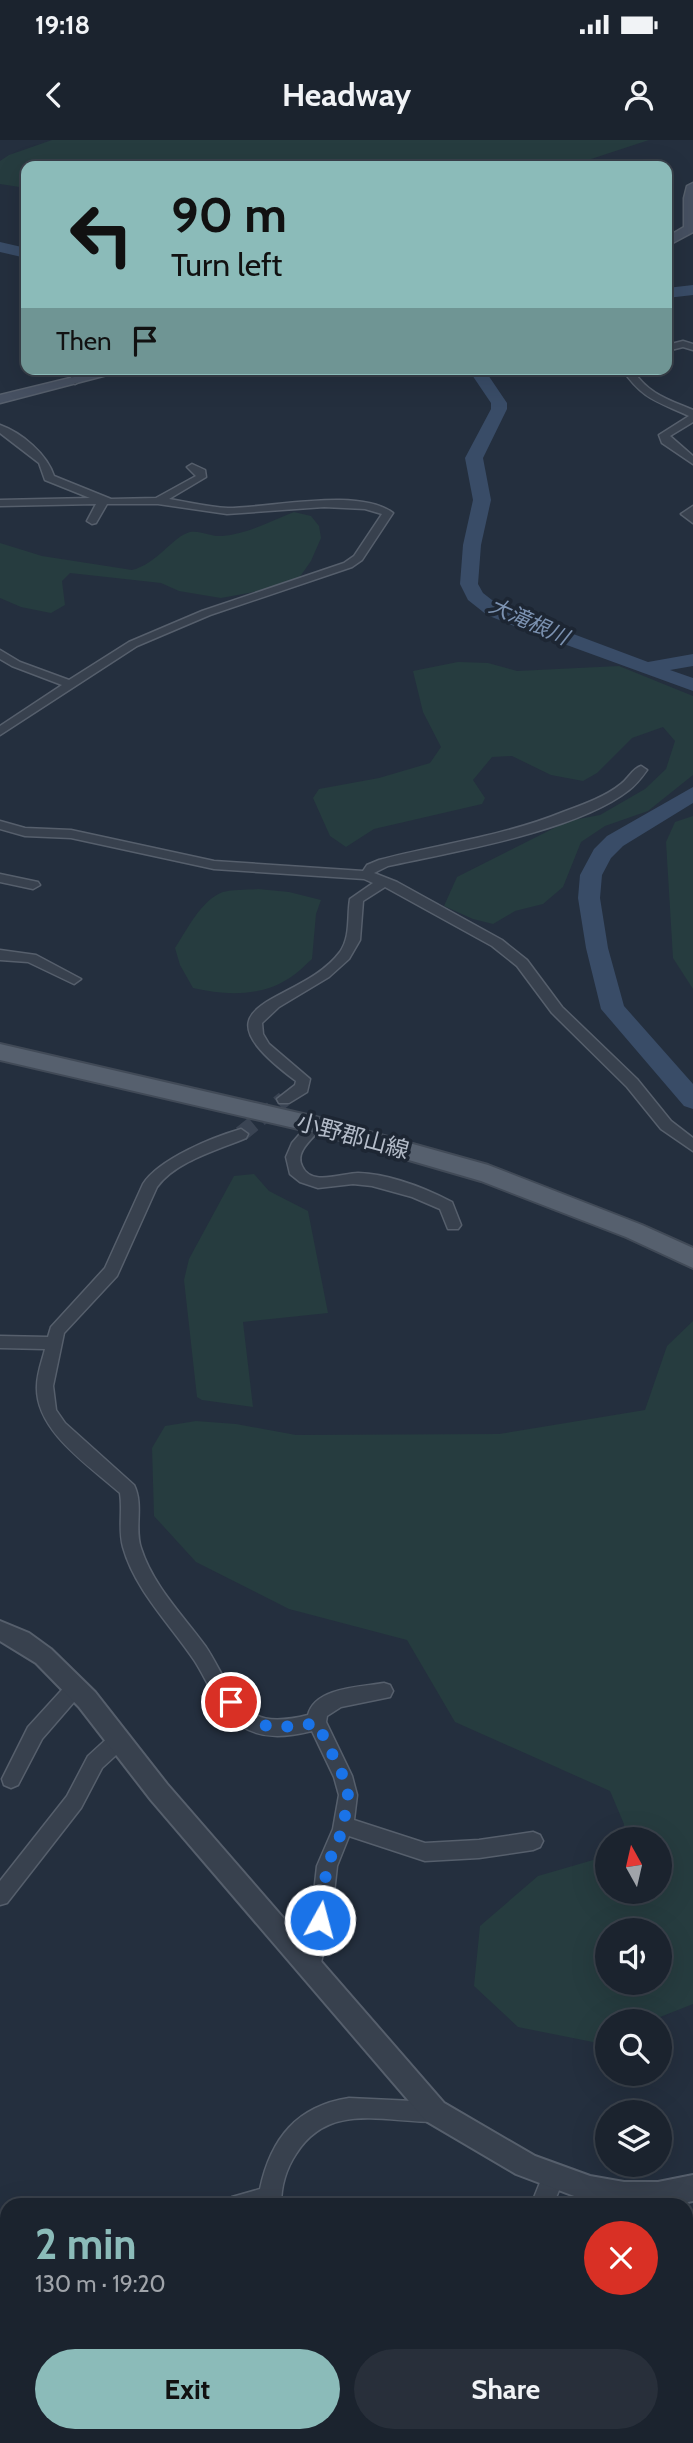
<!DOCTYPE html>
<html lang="en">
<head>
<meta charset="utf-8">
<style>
  body { margin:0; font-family:Cabin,"Noto Sans JP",sans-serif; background:#282f3a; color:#f1f3f6; height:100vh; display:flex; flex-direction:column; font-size:26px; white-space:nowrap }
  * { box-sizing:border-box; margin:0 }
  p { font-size:23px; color:#a0a4aa }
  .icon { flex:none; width:38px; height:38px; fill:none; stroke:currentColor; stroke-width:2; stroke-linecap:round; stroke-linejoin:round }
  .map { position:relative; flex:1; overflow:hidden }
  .sheet { position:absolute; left:0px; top:2058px; width:693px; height:245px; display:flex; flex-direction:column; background:#1b232e; border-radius:21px 21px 0 0; box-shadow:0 7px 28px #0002,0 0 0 2px #39404a }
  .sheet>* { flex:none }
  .banner { position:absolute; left:21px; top:21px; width:651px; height:214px; border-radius:14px; box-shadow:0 7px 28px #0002,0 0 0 2px #39404a; background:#8bbbb9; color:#111; overflow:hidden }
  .needle { width:46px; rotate:352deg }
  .fabs { position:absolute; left:595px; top:1687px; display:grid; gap:14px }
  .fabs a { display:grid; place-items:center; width:77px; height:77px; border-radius:50%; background:#1b232e; box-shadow:0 7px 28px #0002,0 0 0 2px #39404a; font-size:35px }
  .pin { position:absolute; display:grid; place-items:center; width:60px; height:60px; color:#fff; margin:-30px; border:4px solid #fff; border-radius:50%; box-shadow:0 2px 7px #0007 }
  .me { position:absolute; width:77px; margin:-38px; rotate:7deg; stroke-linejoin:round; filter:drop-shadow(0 0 5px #0008) }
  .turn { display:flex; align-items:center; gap:24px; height:147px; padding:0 35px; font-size:32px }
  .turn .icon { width:91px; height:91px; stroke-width:2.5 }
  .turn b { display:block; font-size:49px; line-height:60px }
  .then { display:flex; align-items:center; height:66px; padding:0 35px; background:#0003; gap:14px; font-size:26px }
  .round { display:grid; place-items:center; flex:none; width:74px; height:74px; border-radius:37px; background:#282f3a }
  .head { display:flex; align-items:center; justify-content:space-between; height:119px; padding:0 35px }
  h1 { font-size:42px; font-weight:700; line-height:52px; color:#8bbbb9 }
  .button { display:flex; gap:14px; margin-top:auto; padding:14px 35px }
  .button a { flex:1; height:80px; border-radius:42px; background:#8bbbb9; color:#111; font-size:28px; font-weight:700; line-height:80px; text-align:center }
  .button a+a { background:#282f3a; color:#f1f3f6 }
  .status { display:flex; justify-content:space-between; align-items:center; height:49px; padding:0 35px; background:#1b232e; direction:ltr }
  .status svg { height:19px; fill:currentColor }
  header { display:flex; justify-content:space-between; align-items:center; height:91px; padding:0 35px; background:#1b232e; font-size:32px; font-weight:700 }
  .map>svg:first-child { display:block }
  .green { fill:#263c3f; fill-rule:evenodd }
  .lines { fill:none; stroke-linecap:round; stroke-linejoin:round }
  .river { fill:#394c67; fill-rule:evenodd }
  .minor-tunnel { stroke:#3a4453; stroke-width:16; stroke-dasharray:16 8; stroke-linecap:butt }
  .minor-casing { stroke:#565f6c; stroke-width:3 }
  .tertiary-casing { stroke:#565f6c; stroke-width:4 }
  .secondary-casing { stroke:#565f6c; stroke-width:3 }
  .primary-casing { stroke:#414a57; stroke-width:4 }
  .minor { fill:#38414e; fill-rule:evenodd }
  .tertiary { fill:#38414e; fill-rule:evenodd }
  .secondary { fill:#465061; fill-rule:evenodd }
  .primary { fill:#56606e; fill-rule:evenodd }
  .route { stroke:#1a73e8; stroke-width:12; stroke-dasharray:0 21.6 }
  .labels { text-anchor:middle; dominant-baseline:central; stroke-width:7; stroke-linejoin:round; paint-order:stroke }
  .far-water-label { font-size:21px; font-style:italic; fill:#7c92b1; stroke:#1d2633 }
  .street-label { font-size:23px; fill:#b4bcc9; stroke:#1d2633 }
</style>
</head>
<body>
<div class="status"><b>19:18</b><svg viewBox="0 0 49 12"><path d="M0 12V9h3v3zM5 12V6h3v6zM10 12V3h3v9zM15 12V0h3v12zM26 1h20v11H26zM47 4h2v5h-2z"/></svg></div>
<header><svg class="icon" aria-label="back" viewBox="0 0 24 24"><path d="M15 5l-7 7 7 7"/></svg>Headway<svg class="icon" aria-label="person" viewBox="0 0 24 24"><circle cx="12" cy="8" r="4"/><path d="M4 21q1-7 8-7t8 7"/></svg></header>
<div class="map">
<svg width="693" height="2303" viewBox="0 0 693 2303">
  <rect width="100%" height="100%" fill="#242f3e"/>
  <g class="green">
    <polygon points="52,0 649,0 576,24 577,26 26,26 26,48 0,44 0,21 9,15"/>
    <path d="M294,372L311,376L319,386L321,398L311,421L299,438L254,452L221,458L179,451L161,443L70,433L62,441L65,465L51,473L21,467L0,458V403L42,416L132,430C157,424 172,397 190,392C201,390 211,397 222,396C247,394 271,381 294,372Z"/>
    <polygon points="458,522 488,523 517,531 619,526 693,556 693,635 648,671 605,686 581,702 563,747 543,764 515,771 493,784 473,779 444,766 457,737 568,681 600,675 645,649 666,629 675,601 663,587 632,598 597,633 583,641 551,635 512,616 492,617 473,640 485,658 482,664 374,689 346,707 330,696 313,658 319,649 379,638 430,623 441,607 423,572 413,531"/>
    <polygon points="693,676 693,849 673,818 666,702 675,682"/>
    <path d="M258,749L289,752L321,760L316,774L312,819C304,826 296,835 286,840C259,857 223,855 193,848L180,825L175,808C187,790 201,760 223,752C233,749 247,750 258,749Z"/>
    <polygon points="254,1034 269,1051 308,1071 328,1173 243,1182 253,1267 202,1260 197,1257 184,1140 189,1119 234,1036"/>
    <path d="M693,1181V1864L650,1881H607V1899L598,1903L518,1887L474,1846L480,1786L538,1736L607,1716V1752H660V1699H624V1684L610,1651L455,1582L407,1500L289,1469L196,1422L154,1376L152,1308L165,1286L196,1281L236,1284L296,1295L499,1294L645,1270L667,1206ZM660,1790V1843H607V1790Z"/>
  </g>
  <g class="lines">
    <g class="river">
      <polygon points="0,102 26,108 26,118 0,112"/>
      <polygon points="693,145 693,155 667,158 667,148"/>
      <polygon points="468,229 484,229 507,263 507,269 483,318 491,360 481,405 478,444 483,453 501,467 648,522 693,514 693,526 670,530 693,538 693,551 509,484 487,475 468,460 460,444 463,405 473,360 465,318 491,269 491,263"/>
      <polygon points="693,647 693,663 623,706 611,718 602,735 600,758 608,808 624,866 693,944 693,969 684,966 601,869 586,808 578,758 580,735 594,709 607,696"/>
    </g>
    <polyline class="minor-tunnel" points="241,994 284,959"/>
    <g class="minor-casing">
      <g id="minor">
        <polygon points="683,201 693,204 693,210 683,207 667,211 667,205"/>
        <polygon points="74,229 84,229 80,241 75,244 70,241"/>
        <path d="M622,229H632C648,254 667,259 693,270V282L670,296L693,316V324L662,303L659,295L689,276C657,261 643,260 622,229Z"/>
        <path d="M0,285C22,293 47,314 54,336L111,359L156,358L196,336L187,327L192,324L205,330L206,337L169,359C188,362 208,367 228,368C270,368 359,347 393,373L362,420L352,427L210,475L137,506L0,595V586L62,545L12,526L0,519V510L20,522L69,540L129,502L202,471L344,423L354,416L382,374L365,369L324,367L227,374L158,364H107L96,383L92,384L87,381L96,364L0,366V360L90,358L45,340L39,323L0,293Z"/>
        <polygon points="693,366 693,383 681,374"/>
        <path d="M641,626L647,630C642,637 636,645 629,650C577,691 453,712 388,726L374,733L397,742L502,800L527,820L562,867L637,939L671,981L693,998V1011L661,989L627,947L552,873L517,826L492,806L385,747L363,761L360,800L349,819L329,837L279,867L262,883L263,894L269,904L310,939L307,952L289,963H279L277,959L295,945L296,941C184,858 299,867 340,812C351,796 347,777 350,759L373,743L364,739L214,729L71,698L25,696L0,689V681L25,688L71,690L214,721L363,731L367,725L379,720C440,704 504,696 563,672C582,665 605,657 621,644C629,638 632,629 641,626Z"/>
        <polygon points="0,734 38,742 40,745 33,749 0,742"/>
        <polygon points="0,810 36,815 81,839 74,844 28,822 0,820"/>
        <path d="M316,980L323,985C316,997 294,1010 302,1026C311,1047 342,1033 358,1033C389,1034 425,1048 452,1062L461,1085L458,1089H448L440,1069L412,1057L372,1046L353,1044L318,1048L300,1042L290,1034L286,1017L292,1003L311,981Z"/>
        <path d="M241,989L248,994L246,998C218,1010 176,1021 157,1047L117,1136L64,1193L53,1246L56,1270L65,1283L134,1345C144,1365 134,1388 141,1408C153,1446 183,1475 206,1507C221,1529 231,1561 256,1575C271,1583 292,1579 308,1575C315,1547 361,1547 384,1543L390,1545L393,1551L390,1557L341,1567L327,1576L326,1582L352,1636L357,1655L354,1680L425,1703L479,1700L533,1692L540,1695L543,1701L540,1707L533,1710L479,1718L425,1721L349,1696L337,1726L331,1780L320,1827L317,1834L310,1837L303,1834L300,1827L311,1780L317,1726L333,1689L339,1655L334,1637L312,1591C287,1597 262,1600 240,1585C217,1570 208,1541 194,1520C169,1483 135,1450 123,1407C118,1389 123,1371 120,1353C90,1326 35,1291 37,1246C37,1234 42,1221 45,1209L0,1208V1196L48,1197L51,1187L105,1128L143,1044C159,1019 213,997 241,989Z"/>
        <polygon points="75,1540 81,1542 84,1548 81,1554 42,1599 18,1645 11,1648 4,1645 2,1639 28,1587 69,1542"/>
        <polygon points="119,1591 126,1594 128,1600 126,1606 102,1628 81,1668 7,1763 0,1765 0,1741 67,1656 88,1616 112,1594"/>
        <path d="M349,1958L435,1962L442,1965L445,1972L442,1979L435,1982C382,1982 329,1962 296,2014C286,2029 281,2046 281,2065H229L232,2057L260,2049C271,1998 297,1966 349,1958Z"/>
        <polygon points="553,2027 561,2030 564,2038 553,2065 531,2065 545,2030"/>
        <polygon points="7,2133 7,2155 0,2157 0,2135"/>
        <polygon points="123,2296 147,2296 149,2303 125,2303"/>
        <polygon points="317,2296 341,2296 344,2303 320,2303"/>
      </g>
    </g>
    <g class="tertiary-casing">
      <polygon id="tertiary" points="0,1481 29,1493 51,1509 95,1552 167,1644 444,1963 535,2016 590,2036 624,2042 658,2042 693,2035 693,2061 673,2065 606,2065 590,2062 516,2034 426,1981 151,1660 79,1567 36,1523 0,1501"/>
    </g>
    <g class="secondary-casing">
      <g id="secondary">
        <polygon points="693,43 693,92 667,106 667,97 684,87 684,58 687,46"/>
        <polygon points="107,229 130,229 0,263 0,255"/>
      </g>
    </g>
    <g class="primary-casing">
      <polygon id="primary" points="0,904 316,977 488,1025 642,1085 693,1108 693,1128 626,1097 481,1041 316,993 0,920"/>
    </g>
    <use href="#minor" class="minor"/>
    <use href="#tertiary" class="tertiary"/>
    <use href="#secondary" class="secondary"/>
    <use href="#primary" class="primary"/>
  </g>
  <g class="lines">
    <path class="route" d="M231,1562C251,1593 284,1588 317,1583L343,1636L348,1655L343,1689L327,1726L320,1780"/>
  </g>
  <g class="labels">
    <g class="far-water-label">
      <text transform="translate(529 481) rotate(24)">大滝根川</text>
    </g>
    <g class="street-label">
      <text transform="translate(353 996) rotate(15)">小野郡山線</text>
    </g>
  </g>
</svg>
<div class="fabs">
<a><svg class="needle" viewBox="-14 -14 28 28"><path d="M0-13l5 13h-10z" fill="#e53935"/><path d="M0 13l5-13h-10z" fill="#a0a4aa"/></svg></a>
<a><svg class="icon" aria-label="sound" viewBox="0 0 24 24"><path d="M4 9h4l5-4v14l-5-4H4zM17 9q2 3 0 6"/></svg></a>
<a><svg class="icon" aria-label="search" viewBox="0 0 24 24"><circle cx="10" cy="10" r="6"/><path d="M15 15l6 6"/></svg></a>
<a><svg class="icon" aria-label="layers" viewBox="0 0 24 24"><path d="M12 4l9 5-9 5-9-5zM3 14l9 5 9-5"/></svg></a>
</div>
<div class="pin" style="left:231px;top:1562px;background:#d93025"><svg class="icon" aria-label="arrive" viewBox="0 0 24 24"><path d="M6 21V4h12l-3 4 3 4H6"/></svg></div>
<svg class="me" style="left:320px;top:1780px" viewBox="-20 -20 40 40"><circle r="17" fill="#1a73e8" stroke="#fff" stroke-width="3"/><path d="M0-11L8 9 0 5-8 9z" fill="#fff"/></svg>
<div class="banner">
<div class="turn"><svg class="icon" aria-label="left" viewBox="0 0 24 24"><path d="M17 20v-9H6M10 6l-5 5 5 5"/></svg><div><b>90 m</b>Turn left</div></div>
<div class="then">Then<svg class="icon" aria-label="arrive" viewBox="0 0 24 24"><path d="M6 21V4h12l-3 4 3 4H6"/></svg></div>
</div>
<section class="sheet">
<div class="head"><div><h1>2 min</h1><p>130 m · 19:20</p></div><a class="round" style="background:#d93025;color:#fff"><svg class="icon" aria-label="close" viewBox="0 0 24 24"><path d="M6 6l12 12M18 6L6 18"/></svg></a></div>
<div class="button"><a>Exit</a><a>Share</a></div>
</section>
</div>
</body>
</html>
